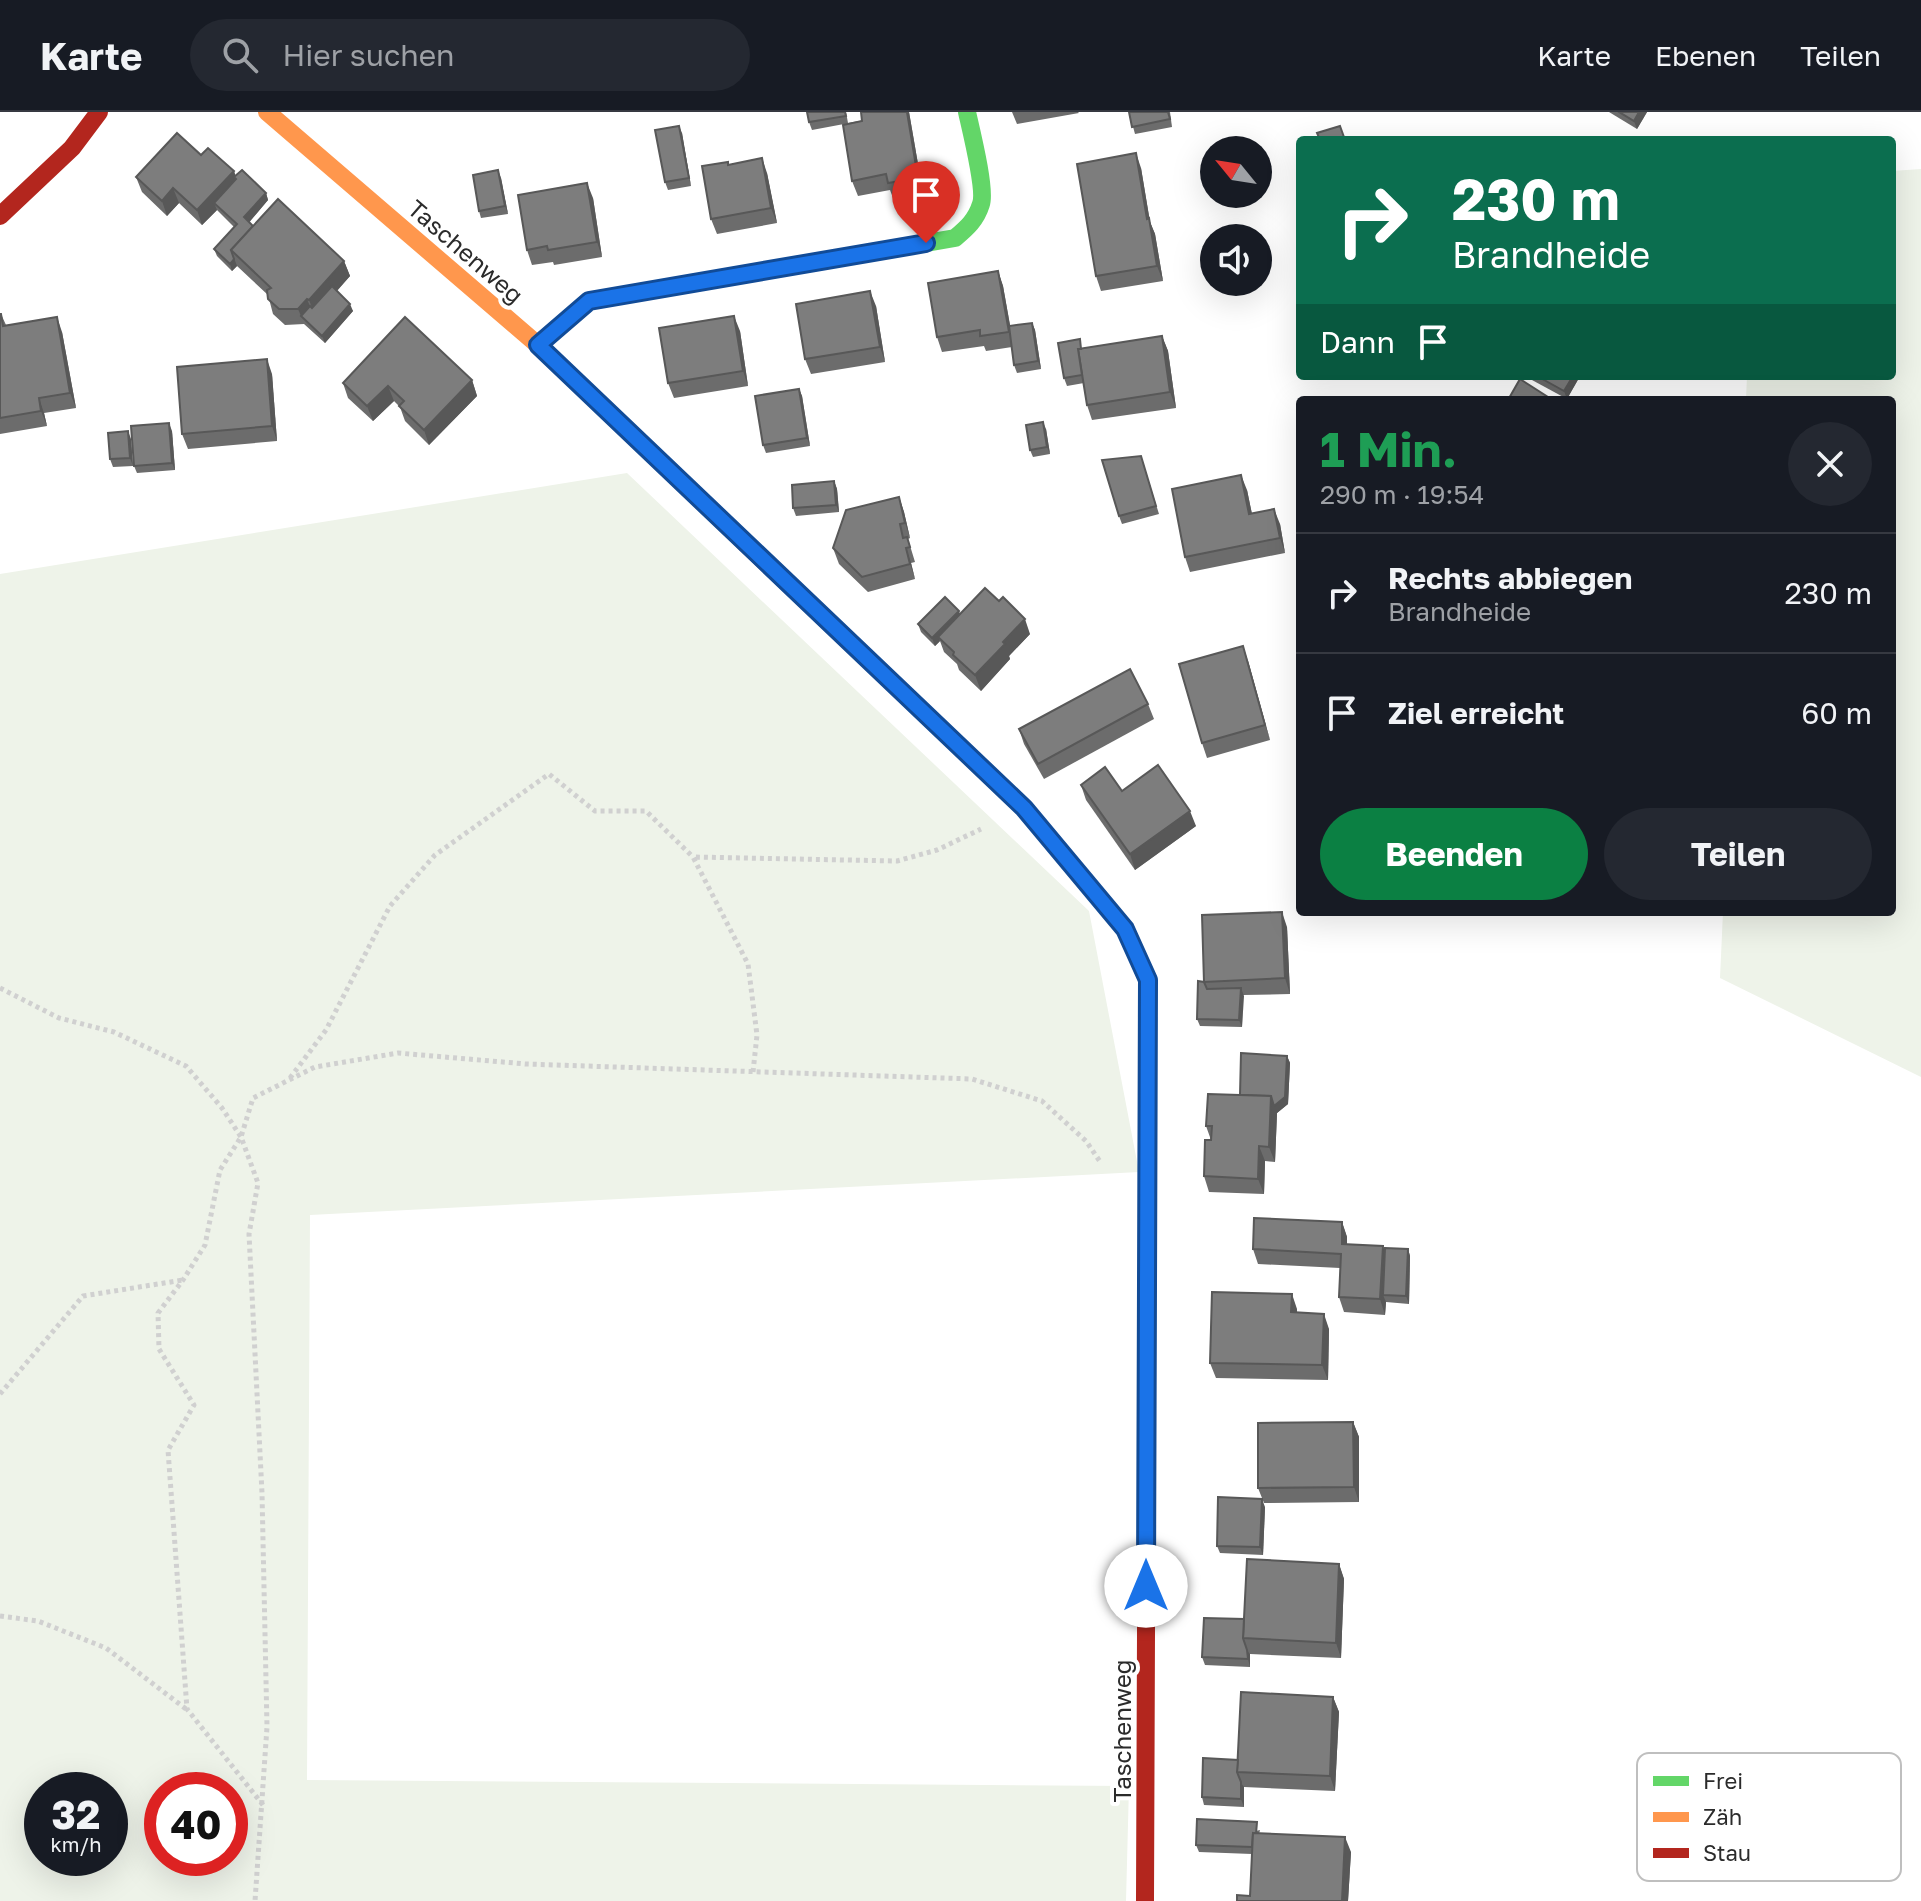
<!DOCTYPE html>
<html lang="de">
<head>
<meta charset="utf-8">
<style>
  body { margin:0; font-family:"Golos Text",sans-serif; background:#242831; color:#f1f3f6; height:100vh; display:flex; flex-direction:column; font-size:30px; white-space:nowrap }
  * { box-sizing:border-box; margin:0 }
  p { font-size:26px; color:#9ea1a6 }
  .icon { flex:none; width:44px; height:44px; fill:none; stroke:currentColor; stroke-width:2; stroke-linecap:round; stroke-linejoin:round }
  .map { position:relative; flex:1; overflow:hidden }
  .sheet { position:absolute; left:1296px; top:284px; width:600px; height:520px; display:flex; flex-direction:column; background:#171b24; border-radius:8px; box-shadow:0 8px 32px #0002 }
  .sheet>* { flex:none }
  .hud { position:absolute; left:1296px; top:24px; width:600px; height:244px; border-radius:8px; box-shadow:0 8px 32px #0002; background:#0b6e4f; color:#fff; overflow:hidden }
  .needle { width:52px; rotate:300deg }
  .fabs { position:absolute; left:1200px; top:24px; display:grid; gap:16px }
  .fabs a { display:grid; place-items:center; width:72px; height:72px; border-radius:50%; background:#171b24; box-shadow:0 8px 32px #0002; font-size:40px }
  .speed { position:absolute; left:24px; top:1660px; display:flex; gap:16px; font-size:40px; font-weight:700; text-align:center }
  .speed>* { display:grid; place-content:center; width:104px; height:104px; border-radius:50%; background:#171b24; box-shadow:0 8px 32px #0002; line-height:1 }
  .speed small { font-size:20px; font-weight:400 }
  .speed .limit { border:12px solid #d22; background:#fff; color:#111 }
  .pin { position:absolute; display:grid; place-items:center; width:68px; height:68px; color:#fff; margin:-82px -34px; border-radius:50% 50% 50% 0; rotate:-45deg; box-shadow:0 0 8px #0007 }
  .pin .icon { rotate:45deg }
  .me { position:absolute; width:88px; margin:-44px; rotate:0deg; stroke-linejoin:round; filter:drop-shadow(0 0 6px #0008) }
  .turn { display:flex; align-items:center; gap:28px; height:168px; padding:0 24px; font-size:36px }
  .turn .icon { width:104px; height:104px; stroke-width:2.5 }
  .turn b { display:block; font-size:56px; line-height:68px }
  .then { display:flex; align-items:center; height:76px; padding:0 24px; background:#0003; gap:16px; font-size:30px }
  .round { display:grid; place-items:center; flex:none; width:84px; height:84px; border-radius:42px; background:#242831 }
  .overview { display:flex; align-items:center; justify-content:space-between; height:136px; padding:0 24px }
  h1 { font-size:48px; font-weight:700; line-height:60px; color:#1e9e55 }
  .cta { display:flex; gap:16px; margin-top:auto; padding:16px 24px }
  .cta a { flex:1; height:92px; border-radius:48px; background:#0b8043; color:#fff; font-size:32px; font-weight:700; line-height:92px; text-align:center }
  .cta a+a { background:#242831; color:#f1f3f6 }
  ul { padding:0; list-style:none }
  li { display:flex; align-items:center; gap:24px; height:120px; padding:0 24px; border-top:2px solid #363941 }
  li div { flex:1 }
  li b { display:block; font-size:30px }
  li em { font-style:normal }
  header { display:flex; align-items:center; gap:48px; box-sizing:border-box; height:112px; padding:0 40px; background:#171b24; border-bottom:2px solid #363941 }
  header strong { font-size:38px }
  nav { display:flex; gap:44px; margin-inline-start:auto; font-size:28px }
  .search { width:560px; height:72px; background:#242831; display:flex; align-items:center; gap:20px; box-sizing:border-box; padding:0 28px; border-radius:44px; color:#9ea1a6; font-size:30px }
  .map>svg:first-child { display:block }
  .green { fill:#eef3e9; fill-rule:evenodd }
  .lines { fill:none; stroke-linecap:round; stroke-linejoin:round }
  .path { stroke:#d0d0d0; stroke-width:5; stroke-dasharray:4 4; stroke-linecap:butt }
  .fast { stroke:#63d668; stroke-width:18 }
  .slow { stroke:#ff974d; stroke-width:18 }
  .jam { stroke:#b3261e; stroke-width:18 }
  .wall { fill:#6c6c6c }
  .shaded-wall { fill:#585858 }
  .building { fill:#7d7d7d; stroke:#585858; stroke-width:2 }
  .route-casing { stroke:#114b97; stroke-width:20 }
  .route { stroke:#1a73e8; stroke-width:14 }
  .labels { text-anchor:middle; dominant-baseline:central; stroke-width:8; stroke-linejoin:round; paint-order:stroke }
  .street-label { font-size:24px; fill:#2b2b2b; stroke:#fff }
  .key { fill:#fff; stroke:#bfbfbf; stroke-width:2 }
  .key-label { font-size:22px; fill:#2b2b2b }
</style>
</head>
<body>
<header>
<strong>Karte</strong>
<div class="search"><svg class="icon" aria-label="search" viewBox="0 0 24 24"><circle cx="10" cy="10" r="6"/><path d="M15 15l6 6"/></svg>Hier suchen</div>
<nav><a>Karte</a><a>Ebenen</a><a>Teilen</a></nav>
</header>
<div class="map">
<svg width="1921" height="1789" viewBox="0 0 1921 1789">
  <rect width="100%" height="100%" fill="#fff"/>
  <g class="green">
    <polygon points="1921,57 1921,965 1720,866 1723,800 1892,800 1892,288 1746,288 1747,264 1892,264 1892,59"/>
    <path d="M627,361L1089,799L1139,1060L310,1103L307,1668L1129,1674L1126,1789H0V462ZM42,1678H110V1746H42ZM162,1678H230V1746H162Z"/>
  </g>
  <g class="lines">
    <g class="path">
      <polyline points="0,876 59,906 114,920 186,954 222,996 241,1025 258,1071 249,1122 262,1381 267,1615 255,1789"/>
      <polyline points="753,960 757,923 748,852 693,745 897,749 937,738 981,717"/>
      <polyline points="290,966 326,918 390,794 435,743 549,662 595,699 646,699 693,745"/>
      <polyline points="0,1282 83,1184 183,1168"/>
      <polyline points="0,1504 38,1509 106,1536 186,1597"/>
      <polyline points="263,1693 187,1597 168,1338 194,1293 159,1237 158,1201 183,1168 205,1133 220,1058 241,1025 253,986 315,955 398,941 526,952 972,967 1042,989 1086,1029 1101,1051"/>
    </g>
    <g class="fast">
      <path d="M538,233L589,189L955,126C967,116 976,108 981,92C986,78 971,18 967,0"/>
      <polyline points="1147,1255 1148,898"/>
    </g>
    <polyline class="slow" points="267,0 538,233 745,431"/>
    <g class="jam">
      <polyline points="0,104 72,36 99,0"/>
      <polyline points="745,431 1024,696 1125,817 1148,868 1148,898"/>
      <polyline points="1145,1789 1147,1255"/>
    </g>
  </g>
  <g class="wall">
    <polygon points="846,0 848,11 909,0 923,81 893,86 890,78 858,84 852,69 844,12 812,18 809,10"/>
    <polygon points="1012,0 1078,0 1079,1 1017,12"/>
    <polygon points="1129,0 1170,0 1172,15 1135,22"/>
    <polygon points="1609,0 1647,0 1637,17"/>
    <polygon points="682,21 691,74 668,78 665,70"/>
    <polygon points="201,43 234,59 235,64 266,81 268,88 249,110 253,114 344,149 350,164 337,179 353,199 325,231 304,212 285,213 273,202 268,183 237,154 232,159 217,144 214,137 234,115 217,98 202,113 179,91 167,104 142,80 136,65"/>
    <polygon points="729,52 767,61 777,111 717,122 711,107"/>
    <polygon points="1141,56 1150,110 1155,122 1163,169 1101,179 1096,164"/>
    <polygon points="501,66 508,102 481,106 479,99"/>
    <polygon points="593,86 602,145 554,153 553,150 532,153 527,138"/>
    <polygon points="998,159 1003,174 1010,214 1032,211 1035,218 1041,257 1017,261 1014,253 1012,235 986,239 984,234 942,240 937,225"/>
    <polygon points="876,194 885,250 811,262 805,247"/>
    <polygon points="0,202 1,202 6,213 62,220 76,296 44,301 47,314 0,322"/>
    <polygon points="740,219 748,274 674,286 668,271"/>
    <polygon points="1162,224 1168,239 1176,296 1092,308 1087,293 1084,271 1067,274 1064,266 1083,236"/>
    <polygon points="272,262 277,329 188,337 182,322"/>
    <polygon points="1531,264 1580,264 1567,287 1532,268"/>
    <polygon points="472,268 477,284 429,333 405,309 400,295 394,289 373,309 348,286 343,271"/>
    <polygon points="799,277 802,284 810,334 766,341 763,333"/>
    <polygon points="1046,317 1050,342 1033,345 1030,338"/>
    <polygon points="172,319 175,358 137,361 134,354"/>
    <polygon points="131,327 133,354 113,355 110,347"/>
    <polygon points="1141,344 1159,402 1122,412 1119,404"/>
    <polygon points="834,369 837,377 839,400 796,404 793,396"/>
    <polygon points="1247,378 1252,402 1280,412 1285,441 1190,460 1185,445"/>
    <polygon points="899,385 904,400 910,426 908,427 915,450 911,451 915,467 868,480 839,452 833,436"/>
    <polygon points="960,502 1030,522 1009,544 1010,547 981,579 959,558 957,552 944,540 940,529 935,534 921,520 918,512"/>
    <polygon points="1248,549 1270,628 1207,646 1202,631"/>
    <polygon points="1148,592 1154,607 1044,667 1024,632 1019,617"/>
    <polygon points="1081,673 1122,679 1196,714 1135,758 1086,688"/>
    <polygon points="1287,815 1290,882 1243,883 1242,915 1200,914 1197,907 1204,870"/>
    <polygon points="1287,944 1290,951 1288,992 1277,1001 1275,1050 1265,1049 1264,1082 1209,1080 1204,1064 1211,1028 1206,1014"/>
    <polygon points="1342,1110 1347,1125 1347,1132 1383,1134 1384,1139 1408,1137 1410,1144 1409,1192 1386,1190 1385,1203 1344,1200 1339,1185 1340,1156 1258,1152 1253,1137"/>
    <polygon points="1297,1197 1297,1201 1329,1217 1328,1268 1216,1266 1210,1251"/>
    <polygon points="1353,1310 1359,1325 1359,1390 1264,1391 1258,1376"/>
    <polygon points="1265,1395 1263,1443 1220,1441 1217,1434"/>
    <polygon points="1339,1452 1344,1467 1341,1546 1250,1542 1250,1555 1205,1553 1202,1545 1244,1507"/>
    <polygon points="1333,1585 1339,1600 1335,1679 1244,1675 1244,1695 1204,1693 1202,1685 1238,1647"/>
    <polygon points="1260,1718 1259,1722 1351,1740 1348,1789 1237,1789 1250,1784 1252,1742 1199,1740 1196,1733"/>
  </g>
  <g class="shaded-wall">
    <polygon points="907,0 909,0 923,81 918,66"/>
    <polygon points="1639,0 1647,0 1637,17 1634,9"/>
    <polygon points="679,14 682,21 691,74 689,66"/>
    <polygon points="1136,41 1141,56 1150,110 1155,122 1163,169 1157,154 1147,107"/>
    <polygon points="762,46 767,61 777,111 771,96"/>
    <polygon points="498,58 501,66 508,102 505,94"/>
    <polygon points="234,59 239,74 214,91 217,98 202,113 197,98"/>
    <polygon points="587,71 593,86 602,145 597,130"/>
    <polygon points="173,76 179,91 167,104 162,89"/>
    <polygon points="266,81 268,88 247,113 244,105"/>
    <polygon points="234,146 237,154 232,159 230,152"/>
    <polygon points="344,149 350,164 315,203 309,188"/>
    <polygon points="998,159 1003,174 1014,235 1009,220"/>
    <polygon points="870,179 876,194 885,250 880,235"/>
    <polygon points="307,187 313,202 301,204 298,197"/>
    <polygon points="350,192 353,199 325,231 322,224"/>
    <polygon points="734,204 740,219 748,274 743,259"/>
    <polygon points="57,205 62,220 76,296 70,281"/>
    <polygon points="1032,211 1035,218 1041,257 1038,249"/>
    <polygon points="1162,224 1168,239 1176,296 1170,280"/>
    <polygon points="267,247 272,262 277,329 272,314"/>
    <polygon points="1573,264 1580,264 1567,287 1564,279"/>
    <polygon points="472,268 477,284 429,333 424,318"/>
    <polygon points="388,274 394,289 373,309 367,294"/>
    <polygon points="799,277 802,284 810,334 807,326"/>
    <polygon points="39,286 44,301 47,314 41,299"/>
    <polygon points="1043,310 1046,317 1050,342 1047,335"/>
    <polygon points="169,311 172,319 175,358 172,351"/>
    <polygon points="128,319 131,327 133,354 130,346"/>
    <polygon points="1241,363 1247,378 1255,417 1249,402"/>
    <polygon points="834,369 837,377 839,400 836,393"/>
    <polygon points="899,385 904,400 910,426 905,411"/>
    <polygon points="1274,397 1280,412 1285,441 1280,426"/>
    <polygon points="906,436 911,451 915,467 910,452"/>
    <polygon points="959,499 962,507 938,525 940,529 935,534 932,526"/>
    <polygon points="1025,507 1030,522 1009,544 1010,547 981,579 975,563 1003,530"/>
    <polygon points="1243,534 1248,549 1270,628 1265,613"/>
    <polygon points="1190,699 1196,714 1135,758 1130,742"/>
    <polygon points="1282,800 1287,815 1290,882 1285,866"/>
    <polygon points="1241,876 1244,884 1242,915 1239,908"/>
    <polygon points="1287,944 1290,951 1288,992 1277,1001 1275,1050 1269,1035 1271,984"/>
    <polygon points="1259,1034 1265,1049 1264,1082 1258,1067"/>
    <polygon points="1342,1110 1347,1125 1347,1147 1342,1132"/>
    <polygon points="1383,1134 1388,1149 1383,1183 1386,1190 1385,1203 1380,1187"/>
    <polygon points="1408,1137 1410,1144 1409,1192 1406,1184"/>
    <polygon points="1292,1182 1297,1197 1296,1216 1291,1200"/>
    <polygon points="1324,1202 1329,1217 1328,1268 1322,1253"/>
    <polygon points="1353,1310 1359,1325 1359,1390 1354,1375"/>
    <polygon points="1262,1387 1265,1395 1263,1443 1260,1435"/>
    <polygon points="1339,1452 1344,1467 1341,1546 1336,1531"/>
    <polygon points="1247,1538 1249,1541 1250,1542 1250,1555 1248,1547"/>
    <polygon points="1333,1585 1339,1600 1335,1679 1330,1664"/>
    <polygon points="1241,1671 1244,1675 1244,1695 1241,1687"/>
    <polygon points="1345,1725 1351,1740 1348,1789 1342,1789"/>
  </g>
  <g class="building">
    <polygon points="807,0 845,0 846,4 809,10"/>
    <polygon points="861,0 907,0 918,66 888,71 886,62 852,69 843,13 862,9"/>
    <polygon points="1129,0 1168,0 1170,7 1132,15"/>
    <polygon points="1619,0 1639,0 1634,9"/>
    <polygon points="679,14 689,66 665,70 655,18"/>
    <polygon points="1340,14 1345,28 1320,28 1317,21"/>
    <polygon points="177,21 201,43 208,36 234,59 197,98 173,76 162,89 136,65"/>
    <polygon points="1136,41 1147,107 1149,106 1157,154 1096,164 1077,52"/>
    <polygon points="762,46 771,96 711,107 702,54 728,50 728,53"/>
    <polygon points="242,58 266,81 244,105 253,114 231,138 234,147 230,152 214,137 237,112 214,91 236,67 234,65"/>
    <polygon points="498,58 505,94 479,99 473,63"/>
    <polygon points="587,71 597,130 548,138 547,134 527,138 518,83"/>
    <polygon points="278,87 344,149 309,188 307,187 298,197 279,197 268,187 267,178 271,176 231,138"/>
    <polygon points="998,159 1009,220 980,224 980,218 937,225 928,171"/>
    <polygon points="332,174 350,192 322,224 301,204 310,194 312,196"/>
    <polygon points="870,179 880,235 805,247 796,192"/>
    <polygon points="0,202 1,202 3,214 57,205 70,281 39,286 41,299 0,306"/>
    <polygon points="734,204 743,259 668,271 659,216"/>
    <polygon points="405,205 472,268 424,318 399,294 404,289 388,274 367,294 343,271"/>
    <polygon points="1032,211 1038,249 1014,253 1009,214"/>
    <polygon points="1162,224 1170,280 1087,293 1078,237"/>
    <polygon points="1080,227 1081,237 1078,237 1082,263 1064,266 1058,231"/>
    <polygon points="267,247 272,314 182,322 177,255"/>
    <polygon points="1537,264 1573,264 1564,279"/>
    <polygon points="1520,267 1548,285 1546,288 1508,288"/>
    <polygon points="799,277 807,326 763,333 755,284"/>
    <polygon points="1043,310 1047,335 1030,338 1026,313"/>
    <polygon points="169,311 172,351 134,354 131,314"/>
    <polygon points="128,319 130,346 110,347 108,321"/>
    <polygon points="1141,344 1156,394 1119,404 1102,348"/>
    <polygon points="1241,363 1249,402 1274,397 1280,426 1185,445 1172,377"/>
    <polygon points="834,369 836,393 793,396 792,373"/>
    <polygon points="899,385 905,411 900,412 903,426 907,425 910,435 906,436 910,452 862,465 833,436 846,398"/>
    <polygon points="985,476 999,489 1003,485 1025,507 1003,530 1005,532 975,563 953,543 954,540 938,525"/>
    <polygon points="945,485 959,499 932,526 918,512"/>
    <polygon points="1243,534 1265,613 1202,631 1179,552"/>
    <polygon points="1130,557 1148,592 1038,652 1019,617"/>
    <polygon points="1158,653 1190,699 1130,742 1081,673 1105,655 1122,679"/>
    <polygon points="1282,800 1285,866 1204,870 1202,803"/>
    <polygon points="1198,869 1204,870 1207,877 1241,876 1239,908 1197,907"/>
    <polygon points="1241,941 1287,944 1285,985 1274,994 1271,984 1240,983"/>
    <polygon points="1208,982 1271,984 1269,1035 1259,1034 1258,1067 1204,1064 1205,1028 1211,1028 1212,1014 1206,1014"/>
    <polygon points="1254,1106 1342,1110 1342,1132 1383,1134 1380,1187 1339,1185 1341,1142 1253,1137"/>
    <polygon points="1385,1136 1408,1137 1406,1184 1383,1183"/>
    <polygon points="1212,1180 1292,1182 1291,1200 1324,1202 1322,1253 1210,1251"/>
    <polygon points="1353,1310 1354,1375 1258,1376 1258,1311"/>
    <polygon points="1218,1385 1262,1387 1260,1435 1217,1434"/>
    <polygon points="1247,1447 1339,1452 1336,1531 1243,1526"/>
    <polygon points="1204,1506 1244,1507 1243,1526 1247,1538 1248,1547 1202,1545"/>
    <polygon points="1241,1580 1333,1585 1330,1664 1237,1660"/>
    <polygon points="1203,1646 1238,1648 1237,1660 1241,1670 1241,1687 1202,1685"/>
    <polygon points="1197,1707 1257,1710 1256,1722 1253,1721 1252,1735 1196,1733"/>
    <polygon points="1253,1721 1345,1725 1342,1789 1237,1789 1237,1783 1250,1784"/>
  </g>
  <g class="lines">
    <g class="route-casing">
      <polyline id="route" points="926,131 589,189 538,233 1024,696 1125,817 1148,868 1146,1474"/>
    </g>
    <use href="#route" class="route"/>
  </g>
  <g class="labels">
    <g class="street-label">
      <text transform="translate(466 139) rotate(41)">Taschenweg</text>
      <text transform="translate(1121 1619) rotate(-90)">Taschenweg</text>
    </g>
  </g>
  <rect x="1637" y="1641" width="264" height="128" rx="12" class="key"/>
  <rect x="1653" y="1664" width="36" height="10" fill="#63d668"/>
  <rect x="1653" y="1700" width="36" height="10" fill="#ff974d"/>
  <rect x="1653" y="1736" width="36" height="10" fill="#b3261e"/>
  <g class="key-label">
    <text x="1703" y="1677">Frei</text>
    <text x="1703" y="1713">Zäh</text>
    <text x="1703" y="1749">Stau</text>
  </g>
</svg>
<div class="fabs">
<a><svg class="needle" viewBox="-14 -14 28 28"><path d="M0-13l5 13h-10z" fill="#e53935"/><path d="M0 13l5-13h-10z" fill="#9ea1a6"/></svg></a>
<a><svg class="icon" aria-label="sound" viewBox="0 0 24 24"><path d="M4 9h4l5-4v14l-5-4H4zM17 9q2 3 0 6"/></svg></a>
</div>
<div class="speed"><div>32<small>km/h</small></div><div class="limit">40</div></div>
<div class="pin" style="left:926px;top:131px;background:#d93025"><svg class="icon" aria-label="arrive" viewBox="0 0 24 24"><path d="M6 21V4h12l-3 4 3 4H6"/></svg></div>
<svg class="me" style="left:1146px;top:1474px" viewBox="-20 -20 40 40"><circle r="19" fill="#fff"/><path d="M0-13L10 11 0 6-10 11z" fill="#1a73e8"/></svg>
<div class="hud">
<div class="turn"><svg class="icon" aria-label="right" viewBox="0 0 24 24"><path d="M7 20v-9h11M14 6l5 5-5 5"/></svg><div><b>230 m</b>Brandheide</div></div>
<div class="then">Dann<svg class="icon" aria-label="arrive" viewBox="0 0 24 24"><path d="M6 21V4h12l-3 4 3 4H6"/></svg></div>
</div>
<section class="sheet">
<div class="overview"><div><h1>1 Min.</h1><p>290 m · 19:54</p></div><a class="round"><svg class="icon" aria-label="close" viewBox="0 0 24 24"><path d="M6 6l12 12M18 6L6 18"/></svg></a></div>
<ul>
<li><svg class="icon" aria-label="right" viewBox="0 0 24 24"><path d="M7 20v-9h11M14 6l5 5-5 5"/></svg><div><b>Rechts abbiegen</b><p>Brandheide</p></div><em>230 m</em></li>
<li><svg class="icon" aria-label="arrive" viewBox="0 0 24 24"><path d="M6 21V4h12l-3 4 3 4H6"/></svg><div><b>Ziel erreicht</b></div><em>60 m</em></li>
</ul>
<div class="cta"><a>Beenden</a><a>Teilen</a></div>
</section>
</div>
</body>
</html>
